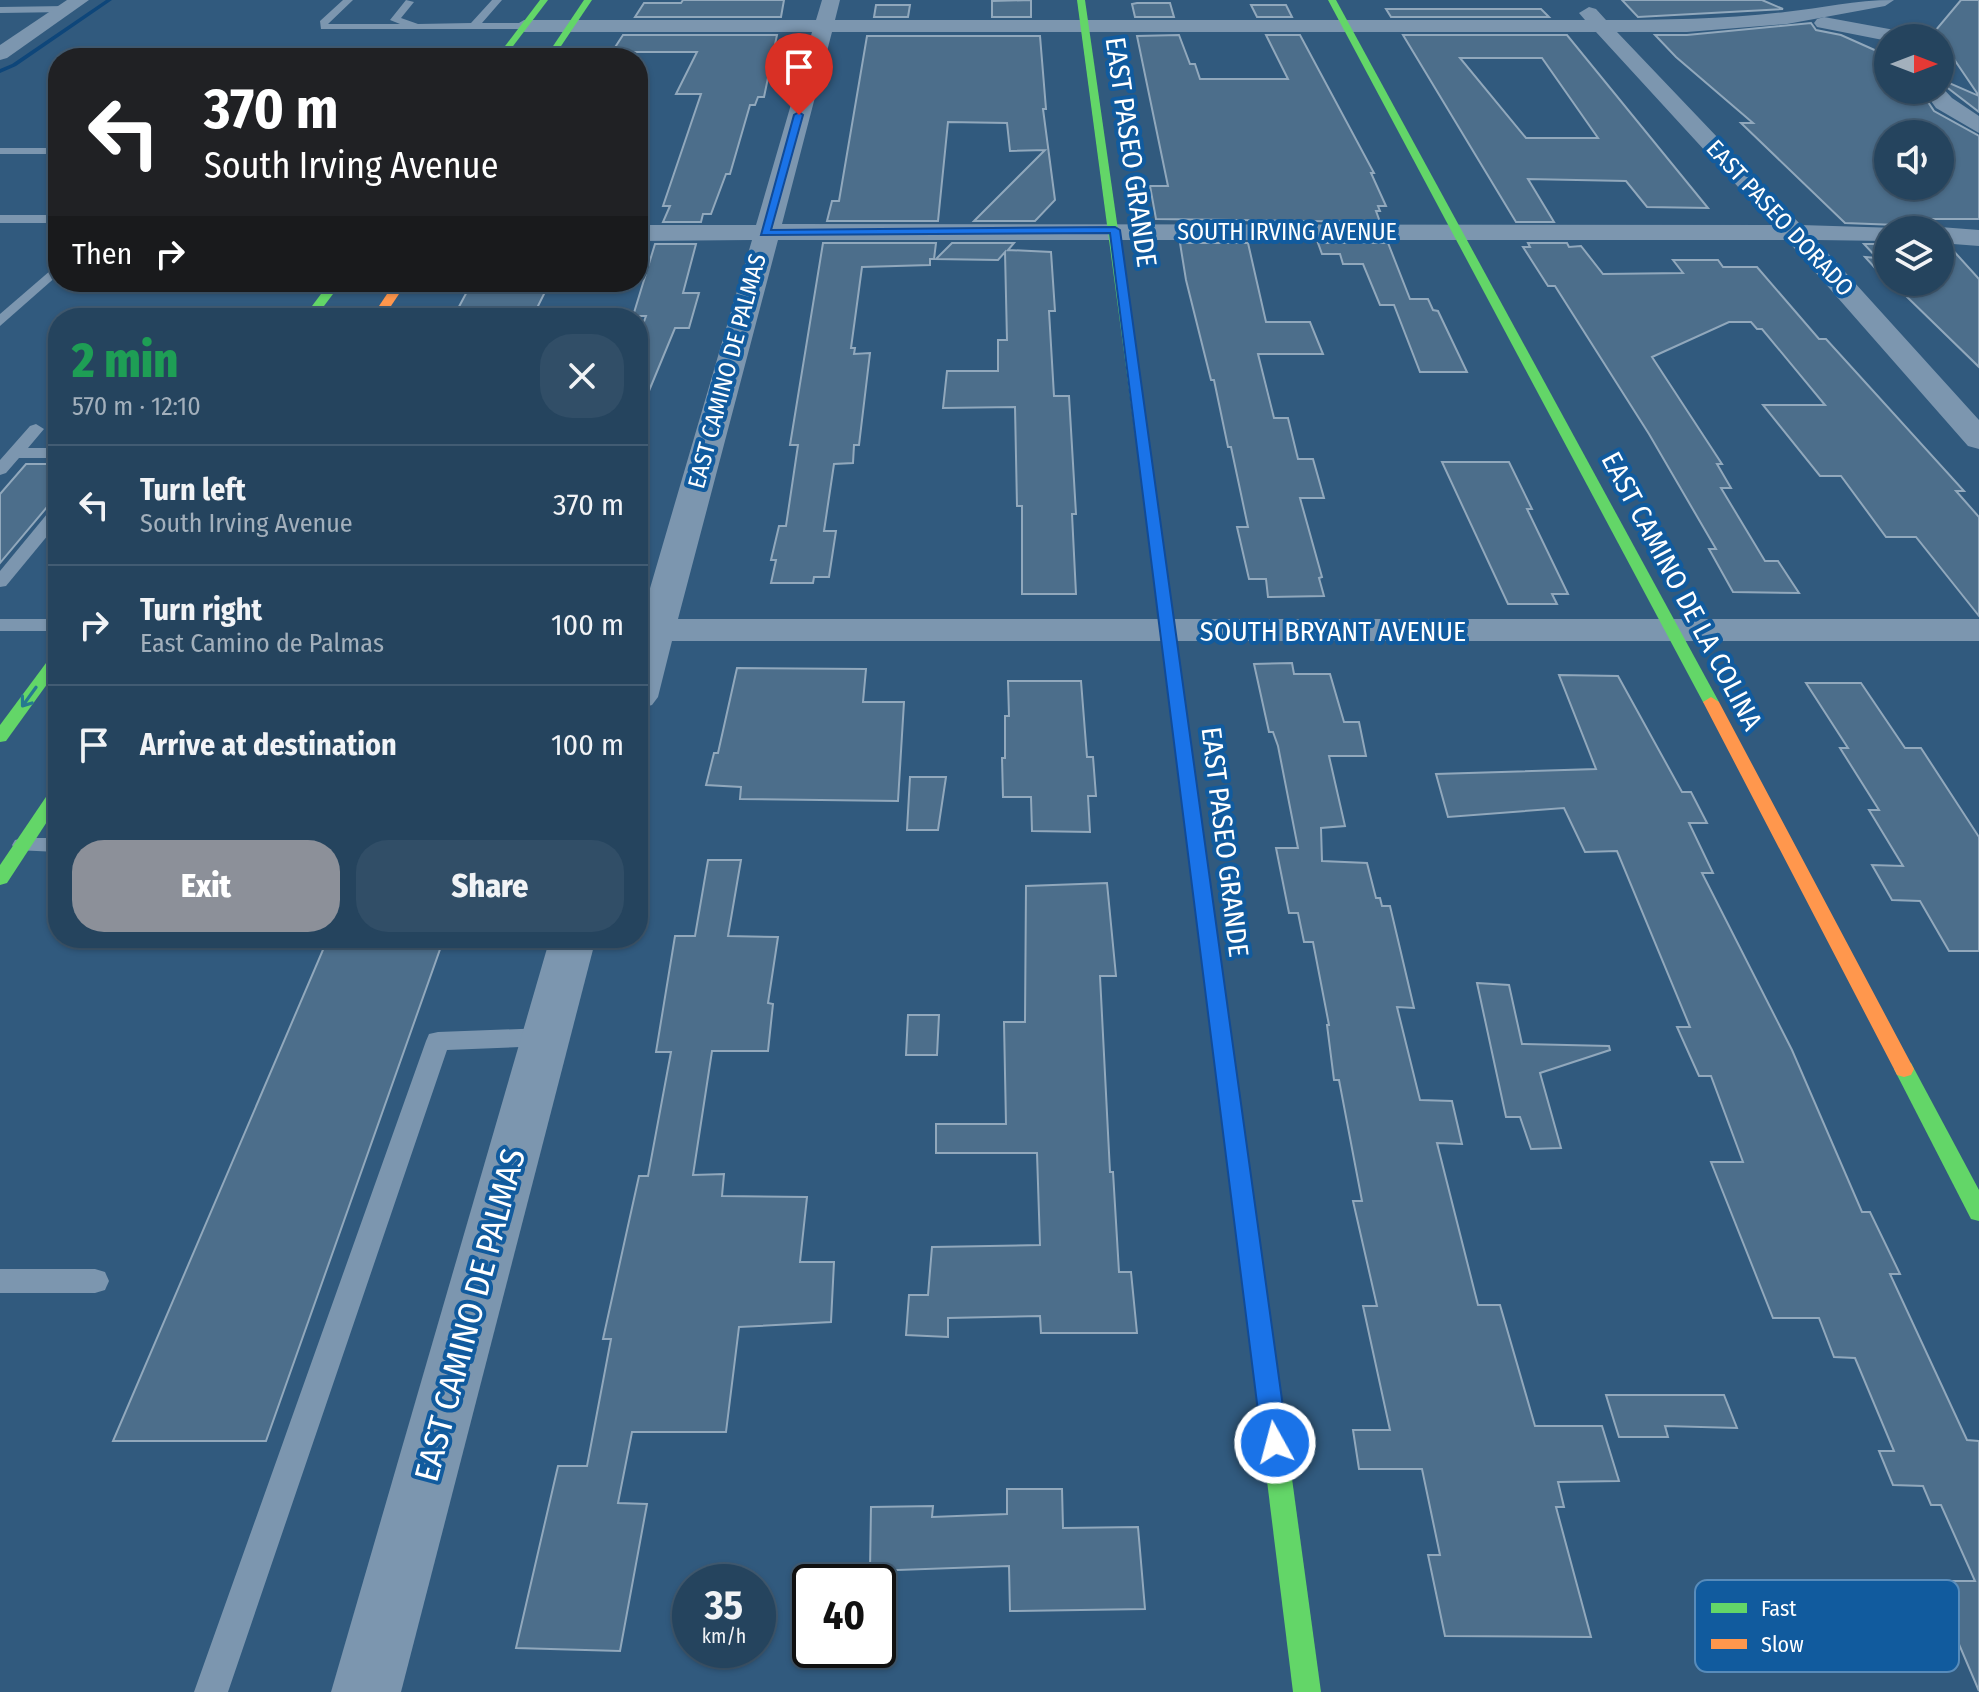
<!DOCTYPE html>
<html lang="en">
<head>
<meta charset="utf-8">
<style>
  body { margin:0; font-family:"Fira Sans Condensed",sans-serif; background:#314e67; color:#f1f3f6; height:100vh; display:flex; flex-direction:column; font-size:30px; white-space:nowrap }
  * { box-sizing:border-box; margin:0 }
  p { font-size:26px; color:#a3b0bc }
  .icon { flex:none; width:44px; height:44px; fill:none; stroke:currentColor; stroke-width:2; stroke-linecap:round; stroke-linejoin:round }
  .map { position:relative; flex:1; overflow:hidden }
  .drawer { position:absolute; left:48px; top:308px; width:600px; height:640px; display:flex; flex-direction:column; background:#25445e; border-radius:32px; box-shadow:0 2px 6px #0004,0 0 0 2px #425c73 }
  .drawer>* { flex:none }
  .top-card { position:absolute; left:48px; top:48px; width:600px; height:244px; border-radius:32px; box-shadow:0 2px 6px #0004,0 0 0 2px #425c73; background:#202124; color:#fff; overflow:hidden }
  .needle { width:52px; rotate:90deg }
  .fabs { position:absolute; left:1874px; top:24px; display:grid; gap:16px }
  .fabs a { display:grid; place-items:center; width:80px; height:80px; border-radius:50%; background:#25445e; box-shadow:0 2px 6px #0004,0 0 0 2px #425c73; font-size:40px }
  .speed { position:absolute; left:672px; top:1564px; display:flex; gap:16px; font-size:40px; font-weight:700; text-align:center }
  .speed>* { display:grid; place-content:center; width:104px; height:104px; border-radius:50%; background:#25445e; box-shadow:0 2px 6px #0004,0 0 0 2px #425c73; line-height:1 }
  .speed small { font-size:20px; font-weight:400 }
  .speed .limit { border:4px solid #111; border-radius:12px; background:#fff; color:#111 }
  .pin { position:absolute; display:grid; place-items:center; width:68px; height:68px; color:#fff; margin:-82px -34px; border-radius:50% 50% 50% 0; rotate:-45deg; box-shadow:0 0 8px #0007 }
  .pin .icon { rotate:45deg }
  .me { position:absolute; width:88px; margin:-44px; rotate:353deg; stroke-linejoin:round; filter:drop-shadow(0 0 6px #0008) }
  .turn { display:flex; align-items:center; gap:28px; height:168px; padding:0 24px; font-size:36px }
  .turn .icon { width:104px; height:104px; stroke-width:2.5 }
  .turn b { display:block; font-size:56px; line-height:68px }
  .then { display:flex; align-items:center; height:76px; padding:0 24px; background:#0003; gap:16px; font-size:30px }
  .round { display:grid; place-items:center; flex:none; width:84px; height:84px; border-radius:32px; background:#314e67 }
  .overview { display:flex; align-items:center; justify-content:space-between; height:136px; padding:0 24px }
  h1 { font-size:48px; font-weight:800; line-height:60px; color:#1e9e55 }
  .button { display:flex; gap:16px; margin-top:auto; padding:16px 24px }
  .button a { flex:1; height:92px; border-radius:32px; background:#8c9099; color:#fff; font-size:32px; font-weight:800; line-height:92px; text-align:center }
  .button a+a { background:#314e67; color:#f1f3f6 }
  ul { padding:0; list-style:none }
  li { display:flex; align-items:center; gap:24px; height:120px; padding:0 24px; border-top:2px solid #425c73 }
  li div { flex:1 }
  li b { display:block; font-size:30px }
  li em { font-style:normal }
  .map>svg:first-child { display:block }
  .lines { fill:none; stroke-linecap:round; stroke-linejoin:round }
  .stream { fill:#0e467a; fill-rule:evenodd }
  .building { fill:#4c6e8b; stroke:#91a8bc; stroke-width:2; fill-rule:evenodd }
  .lane { fill:#7c96af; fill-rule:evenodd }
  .street { fill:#7c96af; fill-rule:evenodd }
  .fast { fill:#63d668; fill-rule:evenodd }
  .slow { fill:#ff974d; fill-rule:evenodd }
  .oneway { stroke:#267a90 }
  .route { fill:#1a73e8; stroke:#114b97; stroke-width:2 }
  .labels { text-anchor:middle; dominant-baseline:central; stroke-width:8; stroke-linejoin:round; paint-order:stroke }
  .far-street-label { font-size:24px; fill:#fff; stroke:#115b9e }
  .street-label { font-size:28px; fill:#fff; stroke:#115b9e }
  .near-street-label { font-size:34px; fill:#fff; stroke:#115b9e }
  .key { fill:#115b9e; stroke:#588cbb; stroke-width:2 }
  .key-label { font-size:22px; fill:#fff }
</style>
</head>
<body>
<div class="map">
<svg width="1979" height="1692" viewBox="0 0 1979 1692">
  <rect width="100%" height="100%" fill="#315a7e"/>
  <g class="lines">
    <polygon class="stream" points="106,0 112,0 16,66 0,73 0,69 12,64"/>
  </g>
  <g class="building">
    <polygon points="683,0 784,0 781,17 635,17 644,3 681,3"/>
    <polygon points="1031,0 1031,17 992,17 992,1"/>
    <polygon points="1622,0 1762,0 1783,9 1638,17"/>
    <polygon points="1961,0 1979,0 1979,112 1940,82 1940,79 1979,96 1935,31"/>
    <polygon points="1137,3 1170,3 1174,17 1135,17 1132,4"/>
    <polygon points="876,5 910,5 908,17 874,17"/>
    <polygon points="1251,5 1286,5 1292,17 1257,17"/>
    <polygon points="1386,9 1541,9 1549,17 1391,17"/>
    <path d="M1811,23L1816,30L1841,35L1888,56V90H1920L1934,111L1979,136V219H1925L1932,226L1928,230H1902L1897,225L1845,223L1741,123H1753L1676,57L1655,35H1687ZM1888,134H1940V186H1888Z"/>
    <polygon points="623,35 777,35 764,97 758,97 755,105 750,105 730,174 726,174 711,214 703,214 701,222 663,222 670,206 663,206 701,94 676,94 697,52 612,52"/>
    <polygon points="1179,35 1190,64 1195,64 1200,79 1288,79 1266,35 1300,35 1374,173 1371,173 1386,206 1378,206 1380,211 1376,211 1380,222 1156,219 1150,186 1168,186 1137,36"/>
    <path d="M1403,35H1567L1708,208L1647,207L1626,181L1528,179L1554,222H1516ZM1460,58H1542L1598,138H1526Z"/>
    <polygon points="867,36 1040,36 1046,109 1043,109 1055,200 1035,221 974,221 1045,150 1010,151 1007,123 948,122 938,221 827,221 832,201 839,201"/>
    <polygon points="823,243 936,243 934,259 930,259 930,265 862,267 851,348 855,348 854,354 870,353 859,445 854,445 853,463 834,464 824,531 836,531 829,577 814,577 813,583 771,583 776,560 771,560 779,526 786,526 798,445 790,445"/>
    <polygon points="952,243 1014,243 1008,250 1051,252 1055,311 1049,311 1054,396 1069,396 1076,514 1072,514 1076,594 1022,594 1022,506 1017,506 1015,407 943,408 947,371 998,371 998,340 1007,340 1005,252 998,260 936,259"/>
    <polygon points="1180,243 1248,243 1266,322 1310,322 1323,354 1258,354 1274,418 1288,418 1298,459 1313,459 1324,498 1300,498 1322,577 1319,578 1324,596 1268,597 1266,579 1249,579 1237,527 1248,527 1231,447 1228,447 1214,380 1211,380 1186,280"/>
    <polygon points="1318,243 1388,243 1410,299 1428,299 1433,310 1438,311 1467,372 1420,372 1394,305 1380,305 1363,264 1343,264 1340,254 1322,254"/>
    <polygon points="1528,243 1567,243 1569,247 1581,246 1603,274 1683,273 1673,260 1718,260 1723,267 1757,267 1819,339 1826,339 1964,491 1956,491 1979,517 1979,616 1916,537 1886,537 1841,476 1820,476 1763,405 1825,405 1762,329 1757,329 1751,322 1729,322 1652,357 1722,464 1717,464 1731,488 1721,488 1765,561 1778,561 1799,593 1733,592 1709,549 1716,549 1649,434 1555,286 1548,286 1523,247 1530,247"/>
    <polygon points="655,244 696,244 683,293 699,293 689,328 675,328 639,415 638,338 646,316 633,316"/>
    <polygon points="1864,244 1888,244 1888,282 1940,282 1940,246 1950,247 1979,279 1979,367 1903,293 1898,293 1865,257 1877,258"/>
    <polygon points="470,286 548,286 533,316 454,316"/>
    <polygon points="1442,462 1509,462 1532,509 1527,509 1568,594 1552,594 1557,604 1508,604"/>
    <polygon points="26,464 58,464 58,494 0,563 0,494"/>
    <polygon points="1292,663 1294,674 1330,674 1344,722 1359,722 1366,756 1329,756 1345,826 1321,828 1322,861 1367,863 1376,898 1380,898 1382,906 1390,906 1414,1008 1397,1007 1420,1100 1452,1101 1462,1144 1437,1143 1478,1305 1500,1305 1535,1426 1602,1426 1619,1481 1558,1482 1564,1507 1556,1507 1591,1637 1445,1636 1428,1555 1440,1555 1422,1469 1359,1469 1353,1430 1390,1430 1363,1306 1377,1306 1353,1201 1362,1201 1339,1080 1334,1080 1327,1025 1329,1025 1313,942 1304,942 1298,913 1289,913 1276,848 1298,848 1278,746 1273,732 1269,732 1254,664"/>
    <polygon points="737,668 866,669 863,702 904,702 898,801 740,799 741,787 706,785 714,753 718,753"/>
    <polygon points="1559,675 1618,676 1682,792 1691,792 1707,823 1689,823 1713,873 1702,873 1792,1050 1862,1212 1870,1212 1900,1274 1890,1274 1967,1440 1979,1441 1979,1691 1932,1581 1975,1581 1941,1505 1931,1505 1923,1486 1893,1485 1879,1451 1894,1451 1855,1358 1834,1357 1819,1318 1773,1318 1711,1162 1743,1162 1711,1076 1699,1076 1677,1027 1690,1027 1617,851 1585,852 1564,808 1448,817 1436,774 1596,769"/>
    <polygon points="1008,681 1081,681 1087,757 1093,757 1096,796 1088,796 1090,832 1032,831 1031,797 1003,797 1002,758 1005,758 1005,716 1009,716"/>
    <polygon points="1806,683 1861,683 1905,748 1921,748 1979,837 1979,951 1949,951 1920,901 1892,900 1872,865 1903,866 1869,810 1879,810 1840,748 1848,748"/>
    <polygon points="910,777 946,777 938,830 907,830"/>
    <polygon points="708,860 741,860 728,936 778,937 768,1003 773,1004 768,1051 712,1051 693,1175 724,1174 722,1196 807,1197 800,1262 834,1262 831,1322 739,1327 726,1432 632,1432 618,1503 647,1504 620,1651 516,1648 558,1466 587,1466 611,1339 603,1339 639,1176 648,1176 671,1052 656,1052 675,936 695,936"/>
    <polygon points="1107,883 1116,976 1100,976 1110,1172 1113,1172 1119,1272 1131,1272 1137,1333 1041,1333 1040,1316 948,1318 948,1337 906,1335 909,1295 928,1295 932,1247 1040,1245 1037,1153 936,1153 936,1124 1006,1124 1004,1022 1025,1022 1026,886"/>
    <polygon points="328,938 444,938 266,1441 113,1441"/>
    <polygon points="1477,983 1509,985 1522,1044 1609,1046 1610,1050 1540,1073 1561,1148 1531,1149 1520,1117 1506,1117"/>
    <polygon points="908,1015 939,1015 937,1055 906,1055"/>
    <polygon points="1606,1395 1724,1395 1737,1428 1665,1426 1668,1437 1619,1437"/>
    <polygon points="1007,1489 1062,1489 1063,1528 1138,1527 1145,1609 1010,1611 1009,1566 870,1571 871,1507 933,1506 932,1517 1007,1514"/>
  </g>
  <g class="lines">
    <g class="lane">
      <polygon points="343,0 353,0 328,24 400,24 390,20 406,0 414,2 401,18 418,24 471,23 492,0 502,0 482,23 524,23 529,26 524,29 321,29 320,21"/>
      <polygon points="0,7 66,6 71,9 66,12 0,13"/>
      <rect x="0" y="148" width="58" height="6"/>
      <rect x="0" y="215" width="58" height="8"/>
      <polygon points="58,264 58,275 0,326 0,314"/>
      <polygon points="76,282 255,282 256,283 249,287 83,286"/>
      <polygon points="36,424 44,429 28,448 58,448 58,458 19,458 6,473 0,475 0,460 30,426"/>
      <polygon points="58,507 58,523 6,586 0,587 0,571 52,508"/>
      <rect x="0" y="619" width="58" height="12"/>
      <polygon points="23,838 58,838 58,852 15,850 12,845 15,840"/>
      <polygon points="546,1028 555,1030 558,1037 555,1044 546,1046 447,1050 228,1692 194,1692 426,1041 429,1034 438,1032"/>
      <polygon points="0,1269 95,1269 105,1272 109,1281 105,1290 95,1293 0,1293"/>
    </g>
    <g class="street">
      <polygon points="67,0 89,0 7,58 0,60 0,45"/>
      <path d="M822,0H840L835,20H1585L1579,13L1589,7L1596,9L1606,20C1666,20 1725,19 1785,12C1823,8 1854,0 1894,0L1885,6L1787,24L1687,32H1617L1801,225L1897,228L1899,230H1888V241L1816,240L1979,420V449L1968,446L1787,240H778L678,619H1979V641H672L658,697L652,705L638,709V619H641L752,240L638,241V225H756L812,32H524L514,26L524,20H816ZM832,32H1596L1773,225L782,224Z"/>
      <polygon points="1824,17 1900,31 1910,37 1888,38 1888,41 1817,27 1814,23 1817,19"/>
      <polygon points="1940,85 1952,98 1979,116 1979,133 1936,108 1923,90 1940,90"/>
      <polygon points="1940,227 1979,230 1979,246 1940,243 1940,230 1931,230"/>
      <polygon points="550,938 596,938 401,1692 331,1692"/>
    </g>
    <g class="fast">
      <polygon points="540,0 548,0 504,58 496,58"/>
      <polygon points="584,0 592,0 553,58 545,58"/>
      <polygon points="1077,0 1085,0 1170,592 1163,596 1156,592"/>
      <polygon points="1328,0 1336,0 1719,702 1717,705 1711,707 1703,702"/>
      <polygon points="330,282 342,282 315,318 303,318"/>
      <polygon points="58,653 58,669 6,741 0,742 0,725 52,655"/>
      <polygon points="58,786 58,805 7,883 0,885 0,865 52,788"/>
      <polygon points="1225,1051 1232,1053 1235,1059 1321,1692 1293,1692 1215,1059 1218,1053"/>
      <polygon points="1904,1061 1911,1063 1979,1190 1979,1221 1971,1219 1894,1069 1897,1063"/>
    </g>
    <g class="slow">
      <polygon points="395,282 407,282 383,318 371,318"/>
      <polygon points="1163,588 1170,592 1235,1059 1232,1065 1225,1067 1218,1065 1215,1059 1156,592"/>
      <polygon points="1711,697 1719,702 1914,1069 1911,1075 1904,1077 1897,1075 1894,1069 1703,702"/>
    </g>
  </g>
  <defs><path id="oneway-shaft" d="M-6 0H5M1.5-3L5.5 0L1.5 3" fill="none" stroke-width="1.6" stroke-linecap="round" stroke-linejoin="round" transform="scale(2)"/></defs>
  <use class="oneway" href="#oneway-shaft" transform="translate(29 697) rotate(126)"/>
  <polygon class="route" points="799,112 803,115 771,230 1115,227 1120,230 1288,1443 1284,1451 1275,1455 1266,1451 1262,1443 1110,233 761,235 794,115"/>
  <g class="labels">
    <g class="far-street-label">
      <text transform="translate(1780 218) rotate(47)">EAST PASEO DORADO</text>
      <text x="1287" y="232">SOUTH IRVING AVENUE</text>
      <text transform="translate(727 371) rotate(-75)">EAST CAMINO DE PALMAS</text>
    </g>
    <g class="street-label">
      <text transform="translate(1131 152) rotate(82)">EAST PASEO GRANDE</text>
      <text transform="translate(1682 591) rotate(62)">EAST CAMINO DE LA COLINA</text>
      <text x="1333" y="631">SOUTH BRYANT AVENUE</text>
      <text transform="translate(1225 842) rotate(83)">EAST PASEO GRANDE</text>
    </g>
    <g class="near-street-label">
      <text transform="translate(470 1315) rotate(-75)">EAST CAMINO DE PALMAS</text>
    </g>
  </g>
  <rect x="1695" y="1580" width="264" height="92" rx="12" class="key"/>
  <rect x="1711" y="1603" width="36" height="10" fill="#63d668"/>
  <rect x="1711" y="1639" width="36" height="10" fill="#ff974d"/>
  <g class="key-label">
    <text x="1761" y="1616">Fast</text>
    <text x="1761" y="1652">Slow</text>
  </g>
</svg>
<div class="fabs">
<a><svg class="needle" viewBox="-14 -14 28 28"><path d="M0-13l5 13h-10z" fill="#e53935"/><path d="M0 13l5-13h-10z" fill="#a3b0bc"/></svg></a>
<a><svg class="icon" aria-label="sound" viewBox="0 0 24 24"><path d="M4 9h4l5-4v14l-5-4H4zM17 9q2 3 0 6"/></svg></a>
<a><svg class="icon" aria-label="layers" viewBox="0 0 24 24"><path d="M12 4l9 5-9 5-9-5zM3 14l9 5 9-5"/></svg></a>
</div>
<div class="speed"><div>35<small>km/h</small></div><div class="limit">40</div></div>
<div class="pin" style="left:799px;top:115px;background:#d93025"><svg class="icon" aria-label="arrive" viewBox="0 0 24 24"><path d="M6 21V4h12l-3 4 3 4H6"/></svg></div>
<svg class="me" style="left:1275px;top:1443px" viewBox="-20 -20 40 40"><circle r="17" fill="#1a73e8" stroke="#fff" stroke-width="3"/><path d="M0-11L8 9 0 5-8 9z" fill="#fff"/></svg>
<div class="top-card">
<div class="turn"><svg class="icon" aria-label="left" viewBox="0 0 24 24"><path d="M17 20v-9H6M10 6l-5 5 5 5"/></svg><div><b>370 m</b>South Irving Avenue</div></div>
<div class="then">Then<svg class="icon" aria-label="right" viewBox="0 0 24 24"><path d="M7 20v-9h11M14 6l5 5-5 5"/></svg></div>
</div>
<section class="drawer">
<div class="overview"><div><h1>2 min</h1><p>570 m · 12:10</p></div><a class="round"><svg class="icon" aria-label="close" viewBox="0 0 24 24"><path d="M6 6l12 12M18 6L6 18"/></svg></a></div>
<ul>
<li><svg class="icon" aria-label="left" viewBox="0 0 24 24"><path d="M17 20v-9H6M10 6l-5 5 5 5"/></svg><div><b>Turn left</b><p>South Irving Avenue</p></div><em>370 m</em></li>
<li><svg class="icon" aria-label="right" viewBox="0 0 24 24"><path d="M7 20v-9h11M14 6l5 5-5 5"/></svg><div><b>Turn right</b><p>East Camino de Palmas</p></div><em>100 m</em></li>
<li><svg class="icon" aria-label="arrive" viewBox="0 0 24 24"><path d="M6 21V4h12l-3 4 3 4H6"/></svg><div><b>Arrive at destination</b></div><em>100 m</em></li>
</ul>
<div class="button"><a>Exit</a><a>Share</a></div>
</section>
</div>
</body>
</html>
